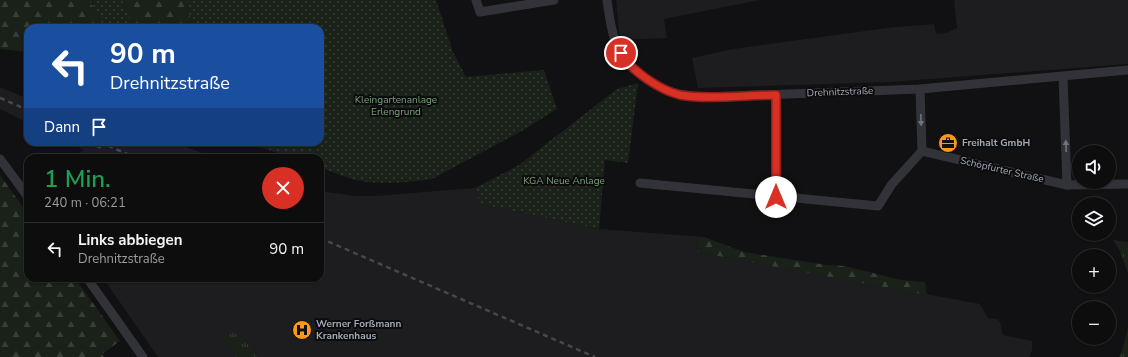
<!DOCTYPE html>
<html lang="de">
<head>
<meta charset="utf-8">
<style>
  body { margin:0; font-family:"Nunito Sans",sans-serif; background:#1b1b1c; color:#f1f3f6; height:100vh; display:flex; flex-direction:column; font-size:15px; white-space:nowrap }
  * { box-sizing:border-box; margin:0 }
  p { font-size:13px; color:#9a9c9e }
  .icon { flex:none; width:22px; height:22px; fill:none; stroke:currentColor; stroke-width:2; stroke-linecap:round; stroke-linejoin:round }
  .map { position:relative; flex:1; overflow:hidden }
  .details { position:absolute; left:24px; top:154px; width:300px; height:128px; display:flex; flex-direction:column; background:#0d0d0e; border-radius:12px; box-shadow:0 1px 3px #0004,0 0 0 1px #2d2d2e }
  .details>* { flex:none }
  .guide { position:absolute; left:24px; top:24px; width:300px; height:122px; border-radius:12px; box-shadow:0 1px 3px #0004,0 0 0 1px #2d2d2e; background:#1a4fa0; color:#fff; overflow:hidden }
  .buttons { position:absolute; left:1072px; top:145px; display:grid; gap:8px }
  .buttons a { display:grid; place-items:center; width:44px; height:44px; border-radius:50%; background:#0d0d0e; box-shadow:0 1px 3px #0004,0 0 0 1px #2d2d2e; font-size:20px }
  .pin { position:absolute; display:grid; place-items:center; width:34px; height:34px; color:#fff; margin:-17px; border:2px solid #fff; border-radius:50%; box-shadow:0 1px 4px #0007 }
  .me { position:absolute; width:44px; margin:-22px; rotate:0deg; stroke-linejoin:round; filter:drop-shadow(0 0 3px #0008) }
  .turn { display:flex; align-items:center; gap:14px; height:84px; padding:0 20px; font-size:18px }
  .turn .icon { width:52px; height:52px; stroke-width:2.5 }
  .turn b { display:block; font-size:28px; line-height:34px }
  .then { display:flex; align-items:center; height:38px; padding:0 20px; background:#0003; gap:8px; font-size:15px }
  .round { display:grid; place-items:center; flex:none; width:42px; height:42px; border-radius:21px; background:#1b1b1c }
  .headline { display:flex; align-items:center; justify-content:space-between; height:68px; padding:0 20px }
  h1 { font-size:24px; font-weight:600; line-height:30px; color:#1e9e55 }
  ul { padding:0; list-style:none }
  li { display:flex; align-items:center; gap:12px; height:52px; padding:0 20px; border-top:1px solid #2d2d2e }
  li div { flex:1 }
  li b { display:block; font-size:15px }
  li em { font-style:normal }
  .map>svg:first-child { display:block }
  .built { fill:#1d1d20 }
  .grass { fill:url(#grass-tufts) }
  .forest { fill:url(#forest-firs) }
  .park { fill:url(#park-dots) }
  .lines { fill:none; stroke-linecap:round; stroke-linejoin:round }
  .minor { stroke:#313338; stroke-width:9 }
  .rail { stroke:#44484d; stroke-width:2.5; stroke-dasharray:5 4; stroke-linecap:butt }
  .oneway { fill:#6f747d }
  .route-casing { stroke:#8d1f18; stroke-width:10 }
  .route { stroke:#d93025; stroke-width:7 }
  .labels { text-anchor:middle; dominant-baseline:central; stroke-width:4; stroke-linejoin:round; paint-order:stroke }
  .street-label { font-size:10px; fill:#a1a9b5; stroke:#0c0c0e }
  .park-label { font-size:10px; fill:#78a275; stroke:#0c0c0e }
  .poi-label { font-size:10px; font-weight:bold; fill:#a1a9b5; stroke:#0c0c0e; text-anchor:start }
</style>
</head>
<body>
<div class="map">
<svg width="1128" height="357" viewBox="0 0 1128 357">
  <defs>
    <pattern id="grass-tufts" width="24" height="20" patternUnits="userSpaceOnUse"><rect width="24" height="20" fill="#192119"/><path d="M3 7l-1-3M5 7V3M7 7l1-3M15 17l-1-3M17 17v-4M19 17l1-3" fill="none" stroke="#373e38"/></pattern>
    <pattern id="forest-firs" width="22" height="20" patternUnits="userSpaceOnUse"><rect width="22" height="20" fill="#192119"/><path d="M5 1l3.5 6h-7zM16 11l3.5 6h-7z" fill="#373e38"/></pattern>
    <pattern id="park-dots" width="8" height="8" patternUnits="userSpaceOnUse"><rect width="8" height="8" fill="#192119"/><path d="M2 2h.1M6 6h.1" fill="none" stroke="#373e38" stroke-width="1.8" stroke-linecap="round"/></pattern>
  </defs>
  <rect width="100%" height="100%" fill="#111113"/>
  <g class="built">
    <polygon points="616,0 760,0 664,19 667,38 620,40"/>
    <polygon points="954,0 1128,0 1128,64 891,82 698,88 692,58 733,49 887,28 934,24 936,34 946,33 957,28"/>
    <polygon points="0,87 28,99 28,123 0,109"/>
    <polygon points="68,142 173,142 216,158 72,158 84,150"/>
    <polygon points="475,188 480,204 599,229 704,237 696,242 697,252 980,304 988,318 997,319 1000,322 1003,335 1032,341 1032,350 1029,357 158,357 103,278 320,278 320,191 355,196 375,196"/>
  </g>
  <g class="grass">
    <polygon points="1113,240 1128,242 1128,274 1120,251"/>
    <polygon points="1128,328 1128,357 1119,357 1121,354"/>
    <polygon points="235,331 244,339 257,357 235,357 237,355 228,343 224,342 222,339"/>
  </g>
  <g class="forest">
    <polygon points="0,0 89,0 105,28 28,28 28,52 0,49"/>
    <polygon points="122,0 186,0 193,28 134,28"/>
    <polygon points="0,175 28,214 28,278 75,278 120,341 102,354 104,357 0,357"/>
    <polygon points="704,237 744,252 827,265 845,266 901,280 925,282 927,295 697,252 696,242"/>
  </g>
  <g class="park">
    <polygon points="89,0 122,0 134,28 105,28"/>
    <path d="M186,0H436L453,52L466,77L544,70L557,109L520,132L432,179C411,182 388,184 367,182C351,180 335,173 320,167V158H294L244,142H320V28H193Z"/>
    <polygon points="638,83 628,163 605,160 599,229 480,204 475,188 519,165 617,89"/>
  </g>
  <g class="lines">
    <g class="minor">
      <polyline points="476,0 480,12 554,0"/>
      <path d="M607,0C609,15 611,32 617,46C628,70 654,88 679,94C688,96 698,96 707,97L920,89L1128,70"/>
      <polyline points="1063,77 1067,185"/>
      <polyline points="920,89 922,151"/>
      <polyline points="0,159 28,197"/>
      <polyline points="640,183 878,206 892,184 922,151 1067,185 1128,184"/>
      <polyline points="776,197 776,95"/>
      <polyline points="87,278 143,357"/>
    </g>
    <g class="rail">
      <polyline points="0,98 28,110"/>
      <polyline points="88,142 104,149"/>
      <polyline points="100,142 136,158"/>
      <polyline points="320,238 595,357"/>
    </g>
  </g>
  <defs><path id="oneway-solid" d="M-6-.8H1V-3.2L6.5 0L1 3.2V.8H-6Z"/></defs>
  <g class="oneway">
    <use href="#oneway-solid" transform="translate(921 120) rotate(88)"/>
    <use href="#oneway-solid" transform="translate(1066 146) rotate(-92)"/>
  </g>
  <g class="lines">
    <g class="route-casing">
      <path id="route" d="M621,53C627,64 636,71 647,79C657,86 668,92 680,95C707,100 748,95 776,95V197"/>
    </g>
    <use href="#route" class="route"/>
  </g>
  <defs>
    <g id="office-disc" transform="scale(1)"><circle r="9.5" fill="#ff971c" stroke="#0c0c0e"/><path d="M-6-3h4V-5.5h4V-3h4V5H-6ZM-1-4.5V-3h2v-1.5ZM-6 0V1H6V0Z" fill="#111"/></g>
    <g id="hospital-disc" transform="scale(1)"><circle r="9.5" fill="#ff971c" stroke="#0c0c0e"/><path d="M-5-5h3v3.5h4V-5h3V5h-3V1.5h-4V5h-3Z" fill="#111"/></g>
  </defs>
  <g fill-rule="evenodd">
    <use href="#office-disc" x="948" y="143"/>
    <use href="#hospital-disc" x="302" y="330"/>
  </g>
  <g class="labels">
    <g class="street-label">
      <text transform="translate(840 92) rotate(-2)">Drehnitzstraße</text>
      <text transform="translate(1002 170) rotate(13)">Schöpfurter Straße</text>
    </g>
    <g class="park-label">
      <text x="396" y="100">Kleingartenanlage<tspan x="396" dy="12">Erlengrund</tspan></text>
      <text x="564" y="181">KGA Neue Anlage</text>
    </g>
    <g class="poi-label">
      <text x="962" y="143">Freihalt GmbH</text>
      <text x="316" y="324">Werner Forßmann<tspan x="316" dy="12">Krankenhaus</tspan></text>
    </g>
  </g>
</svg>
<div class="buttons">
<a><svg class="icon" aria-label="sound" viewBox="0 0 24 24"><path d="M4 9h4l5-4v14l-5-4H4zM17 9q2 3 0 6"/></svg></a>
<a><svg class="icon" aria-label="layers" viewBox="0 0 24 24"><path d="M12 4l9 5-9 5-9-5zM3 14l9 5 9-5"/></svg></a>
<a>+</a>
<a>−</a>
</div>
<div class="pin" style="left:621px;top:53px;background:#d93025"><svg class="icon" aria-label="arrive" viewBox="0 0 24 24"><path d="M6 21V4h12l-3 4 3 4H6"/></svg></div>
<svg class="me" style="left:776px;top:197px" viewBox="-20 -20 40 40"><circle r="19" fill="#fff"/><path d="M0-13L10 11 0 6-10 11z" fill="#d93025"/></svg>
<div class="guide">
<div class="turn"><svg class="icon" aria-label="left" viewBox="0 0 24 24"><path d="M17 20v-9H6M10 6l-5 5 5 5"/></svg><div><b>90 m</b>Drehnitzstraße</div></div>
<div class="then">Dann<svg class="icon" aria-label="arrive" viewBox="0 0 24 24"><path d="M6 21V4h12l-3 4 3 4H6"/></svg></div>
</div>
<section class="details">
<div class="headline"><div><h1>1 Min.</h1><p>240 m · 06:21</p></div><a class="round" style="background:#d93025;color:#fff"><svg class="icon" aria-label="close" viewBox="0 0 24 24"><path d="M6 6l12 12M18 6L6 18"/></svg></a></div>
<ul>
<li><svg class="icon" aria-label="left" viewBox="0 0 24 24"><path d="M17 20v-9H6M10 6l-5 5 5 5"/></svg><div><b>Links abbiegen</b><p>Drehnitzstraße</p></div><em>90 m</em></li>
</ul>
</section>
</div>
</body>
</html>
